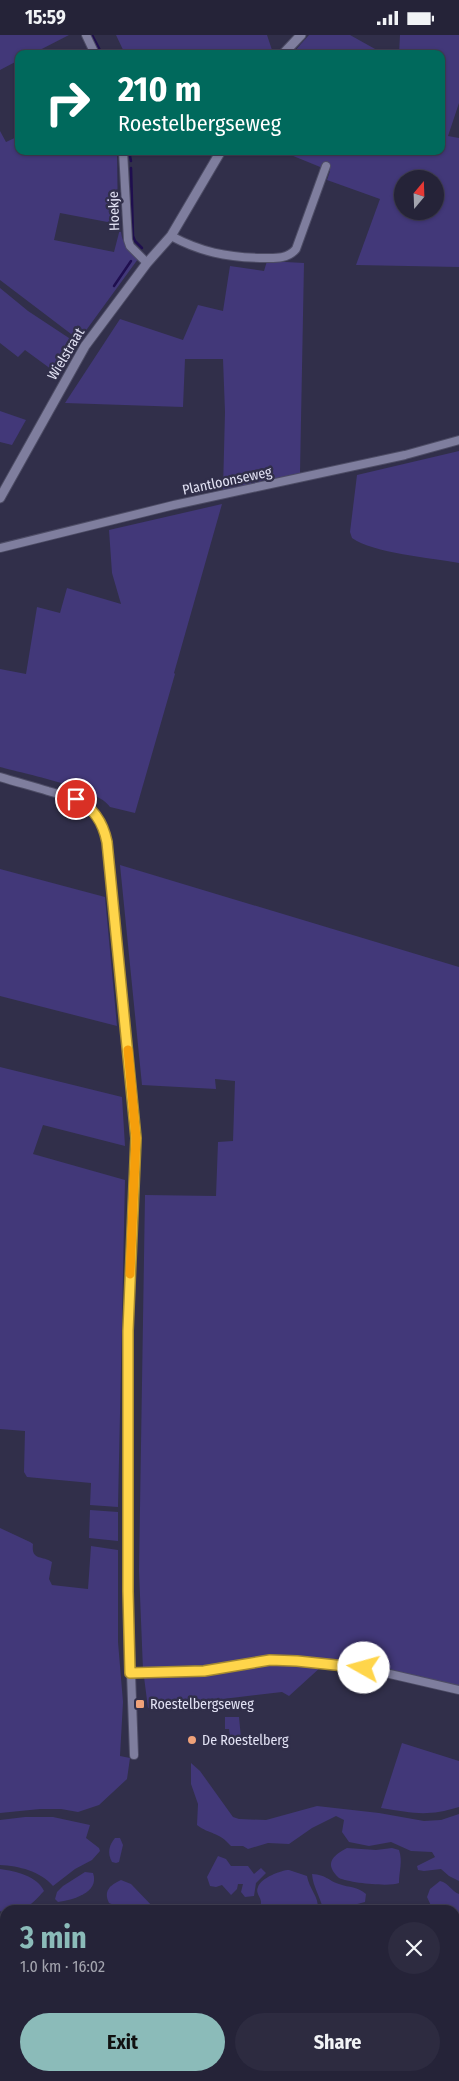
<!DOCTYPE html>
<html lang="en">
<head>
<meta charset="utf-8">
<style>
  body { margin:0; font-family:"Fira Sans Condensed",sans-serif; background:#2d2b40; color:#f1f3f6; height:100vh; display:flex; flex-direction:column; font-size:19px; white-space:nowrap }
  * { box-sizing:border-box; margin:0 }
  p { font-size:16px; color:#a3a4ae }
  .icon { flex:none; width:28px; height:28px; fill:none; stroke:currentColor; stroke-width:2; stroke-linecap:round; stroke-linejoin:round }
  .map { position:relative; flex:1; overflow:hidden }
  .sheet { position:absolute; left:0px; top:1870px; width:460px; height:176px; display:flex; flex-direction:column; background:#252338; border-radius:15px 15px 0 0; box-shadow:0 1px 4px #0004,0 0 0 1px #424053 }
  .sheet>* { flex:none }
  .guide { position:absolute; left:15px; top:15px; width:430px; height:105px; border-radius:10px; box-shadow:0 1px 4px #0004,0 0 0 1px #424053; background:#00695c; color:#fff; overflow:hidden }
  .needle { width:32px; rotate:19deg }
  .controls { position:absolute; left:394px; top:135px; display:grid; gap:10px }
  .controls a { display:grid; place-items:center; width:50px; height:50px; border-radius:50%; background:#252338; box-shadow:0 1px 4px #0004,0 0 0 1px #424053; font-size:25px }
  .pin { position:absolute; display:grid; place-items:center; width:42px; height:42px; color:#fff; margin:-21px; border:2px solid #fff; border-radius:50%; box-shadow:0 1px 5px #0007 }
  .me { position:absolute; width:55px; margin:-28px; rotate:277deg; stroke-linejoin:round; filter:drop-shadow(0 0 4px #0008) }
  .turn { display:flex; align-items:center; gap:18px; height:105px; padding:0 20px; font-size:22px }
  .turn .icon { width:65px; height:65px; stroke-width:2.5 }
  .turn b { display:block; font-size:35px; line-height:42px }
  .round { display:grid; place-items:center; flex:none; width:52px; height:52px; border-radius:26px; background:#2d2b40 }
  .overview { display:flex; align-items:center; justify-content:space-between; height:85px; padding:0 20px }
  h1 { font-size:30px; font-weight:700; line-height:38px; color:#8bbbb9 }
  .cta { display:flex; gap:10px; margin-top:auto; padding:10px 20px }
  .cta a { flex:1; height:58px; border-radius:30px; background:#8bbbb9; color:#111; font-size:20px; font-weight:700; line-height:58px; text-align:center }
  .cta a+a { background:#2d2b40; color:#f1f3f6 }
  .status { display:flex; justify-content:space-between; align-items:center; height:35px; padding:0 25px; background:#252338; direction:ltr }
  .status svg { height:14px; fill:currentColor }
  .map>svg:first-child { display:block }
  .green { fill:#423879; fill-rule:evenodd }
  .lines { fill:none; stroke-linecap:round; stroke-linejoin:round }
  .stream { stroke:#1f0e4f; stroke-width:2.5 }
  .minor-casing { stroke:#4d4c65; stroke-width:10 }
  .tertiary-casing { stroke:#4d4c65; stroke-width:11 }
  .minor { stroke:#7f7e9e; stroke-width:8 }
  .tertiary { stroke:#7f7e9e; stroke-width:9 }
  .route-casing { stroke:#a68a30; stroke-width:12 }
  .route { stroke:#ffd54a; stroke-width:9 }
  .slow { stroke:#f59e0b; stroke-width:9 }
  .poi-dot { fill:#f0a279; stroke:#312f4a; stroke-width:2 }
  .labels { text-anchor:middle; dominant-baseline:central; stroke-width:5; stroke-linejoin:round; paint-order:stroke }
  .street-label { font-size:14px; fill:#e2e2f4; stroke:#312f4a }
  .poi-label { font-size:14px; fill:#e2e2f4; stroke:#312f4a; text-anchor:start }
</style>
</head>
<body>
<div class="status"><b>15:59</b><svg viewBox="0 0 49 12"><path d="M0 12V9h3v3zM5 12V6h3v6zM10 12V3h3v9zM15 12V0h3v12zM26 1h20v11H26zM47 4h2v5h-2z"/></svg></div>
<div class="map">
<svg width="459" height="2046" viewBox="0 0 459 2046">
  <rect width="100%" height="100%" fill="#312f4a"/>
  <g class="green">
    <polygon points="0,0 69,0 32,19 19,19 19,25 0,35"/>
    <polygon points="116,0 267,0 273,18 216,19 210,17 184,19 125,19"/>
    <polygon points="309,0 350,0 384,19 292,19"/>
    <path d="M400,0H459V68L448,101L459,103V232L356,230L380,164L327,145L330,136L281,116H441V19H399ZM402,144H435V176H402Z"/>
    <path d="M0,96L6,107L19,101V116H117L118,189L60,178L54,205L114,217L121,190C120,207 127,213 138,224L79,305L0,245Z"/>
    <polygon points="267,226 304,228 300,438 223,455 225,377 223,324 185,324 183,372 65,368 120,284 183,305 198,270 223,276 230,231 264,236"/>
    <polygon points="0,253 28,276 75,307 55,337 25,315 18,322 0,308"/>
    <polygon points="0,376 26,385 12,410 0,407"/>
    <path d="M459,416V528C431,523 373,518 352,503L350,497L357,440Z"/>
    <path d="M222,469L174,638L175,639L135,778L110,772C100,754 22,738 0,732V634L26,639L37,572L60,578L67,553L121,569L112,538L109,495Z"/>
    <polygon points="120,830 459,932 459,1653 360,1629 315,1624 275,1623 211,1632 143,1635 139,1536 145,1160 216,1161 218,1107 233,1106 235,1046 215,1044 216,1054 142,1050"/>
    <polygon points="0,834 105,862 117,991 0,961"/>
    <polygon points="0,1032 122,1062 125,1111 43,1090 33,1119 125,1145 118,1472 90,1470 91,1448 27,1442 24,1437 25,1396 0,1394"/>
    <polygon points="90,1475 118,1477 118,1506 89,1503"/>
    <path d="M0,1493L30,1507L33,1509C31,1526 42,1520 52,1527L49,1544L52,1550L88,1554L91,1511L118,1515V1607L123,1667L120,1721L130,1723L127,1744L99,1770L78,1777L61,1774H40L0,1778Z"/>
    <polygon points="297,1627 322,1631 289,1661 282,1657 148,1673 144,1642 211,1639 268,1629"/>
    <polygon points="225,1682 239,1682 241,1703 238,1703 236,1708 231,1707 229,1694 225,1694"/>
    <path d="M402,1708L459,1726V1772C427,1782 413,1778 381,1773Z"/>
    <path d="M191,1728L200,1736L233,1782L239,1784L266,1785L317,1771L379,1778L424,1786L441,1785L459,1779V1846L449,1841L441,1834L424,1836L418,1835L417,1831L435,1822L432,1817L411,1816L391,1807L369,1811L349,1807L342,1797L344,1785L336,1781L312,1793L289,1809L268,1808L248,1814L243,1811H231C218,1796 210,1800 197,1790L198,1769L191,1749Z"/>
    <path d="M25,1782H53L90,1790L86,1803L99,1813L100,1816L92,1825L75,1834L53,1851C40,1836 19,1831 0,1830V1785Z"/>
    <path d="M115,1803H120L123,1810L119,1827L116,1828L112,1827C107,1818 109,1810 115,1803Z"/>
    <path d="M347,1813L376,1815L392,1813L399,1815C403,1827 399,1836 399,1848C389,1852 350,1848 339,1843C324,1829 332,1821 347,1813Z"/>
    <polygon points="218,1821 226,1824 231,1831 248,1831 254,1839 261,1833 266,1838 256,1848 254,1861 245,1862 241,1857 243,1849 238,1849 237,1854 231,1860 222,1850 216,1852 210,1851 207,1842"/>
    <path d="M0,1834C16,1836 37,1841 44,1856C29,1872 27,1875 5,1875V1878L0,1876Z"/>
    <path d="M289,1835L307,1841C309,1854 319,1861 318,1875H260C260,1872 261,1870 261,1867C261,1862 255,1858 258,1852C261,1843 281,1835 289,1835Z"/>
    <path d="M85,1837L93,1838C100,1858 72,1865 58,1867L55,1864L57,1857L63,1851Z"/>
    <path d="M312,1839C327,1840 327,1845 339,1849C350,1853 357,1851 366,1859L365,1867L342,1873L323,1874C320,1861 313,1852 312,1839Z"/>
    <path d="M121,1845L131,1849L156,1875H127L109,1868C103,1856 110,1850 121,1845Z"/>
    <path d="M440,1846C449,1848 451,1856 459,1859V1897L455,1900V1875H433L427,1862L430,1854Z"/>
    <polygon points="0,1992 5,1992 5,2041 9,2041 5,2046 0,2046"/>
    <polygon points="455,2026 459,2026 459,2046 149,2046 150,2041 455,2041"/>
    <polygon points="16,2041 136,2041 136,2046 13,2046"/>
  </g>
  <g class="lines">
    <g class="stream">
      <polyline points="92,0 102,19"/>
      <polyline points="129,116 131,126"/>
      <polyline points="131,133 133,201 135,206 142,213"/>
      <polyline points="114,251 131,226"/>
    </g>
    <g class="minor-casing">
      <g id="minor">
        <polyline points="86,0 95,19"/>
        <polyline points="123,116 128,205 130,211 147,228"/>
        <path d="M171,201C201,217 226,222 260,223C273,223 287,225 296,214L326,131"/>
        <polyline points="0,513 174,470 405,420 459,405"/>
        <path d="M0,742C16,747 32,751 48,756C81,765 99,771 107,807L136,1103L129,1277L127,1430L128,1556L134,1720"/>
        <polyline points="130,1638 204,1635 270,1625 297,1626 364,1633 459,1655"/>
      </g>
    </g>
    <g class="tertiary-casing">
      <g id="tertiary">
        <polyline points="283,19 301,0"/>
        <polyline points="0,463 85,311 147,228 171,201 221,116"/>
      </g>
    </g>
    <use href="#minor" class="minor"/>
    <use href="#tertiary" class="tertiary"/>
  </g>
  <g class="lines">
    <g class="route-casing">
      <path id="route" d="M76,764C94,773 103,787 107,807L136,1103L128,1296V1556L130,1638L204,1636L270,1625L297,1626L364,1633"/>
    </g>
    <use href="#route" class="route"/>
    <polyline class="slow" points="128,1015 136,1103 130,1239"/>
  </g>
  <g class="poi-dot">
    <rect x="135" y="1664" width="10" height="10" rx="2.5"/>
    <circle cx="192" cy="1705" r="5"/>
  </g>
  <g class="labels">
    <g class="street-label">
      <text transform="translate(114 176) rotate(-92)">Hoekje</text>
      <text transform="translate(66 319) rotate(-59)">Wielstraat</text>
      <text transform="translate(227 446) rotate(-12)">Plantloonseweg</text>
    </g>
    <g class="poi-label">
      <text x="150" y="1669">Roestelbergseweg</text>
      <text x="202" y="1705">De Roestelberg</text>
    </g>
  </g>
</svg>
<div class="controls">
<a><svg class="needle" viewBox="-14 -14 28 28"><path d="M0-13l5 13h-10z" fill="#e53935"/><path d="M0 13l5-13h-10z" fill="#a3a4ae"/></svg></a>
</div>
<div class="pin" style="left:76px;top:764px;background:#d93025"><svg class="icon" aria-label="arrive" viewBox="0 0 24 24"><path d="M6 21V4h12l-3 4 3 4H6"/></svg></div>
<svg class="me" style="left:364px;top:1633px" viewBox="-20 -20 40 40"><circle r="19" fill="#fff"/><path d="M0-13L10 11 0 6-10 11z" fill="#ffd54a"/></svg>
<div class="guide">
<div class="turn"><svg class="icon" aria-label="right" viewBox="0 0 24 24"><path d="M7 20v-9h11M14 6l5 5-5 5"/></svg><div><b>210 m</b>Roestelbergseweg</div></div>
</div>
<section class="sheet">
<div class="overview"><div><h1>3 min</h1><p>1.0 km · 16:02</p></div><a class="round"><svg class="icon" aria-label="close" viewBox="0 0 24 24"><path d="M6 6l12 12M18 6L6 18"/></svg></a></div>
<div class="cta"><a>Exit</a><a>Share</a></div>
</section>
</div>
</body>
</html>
